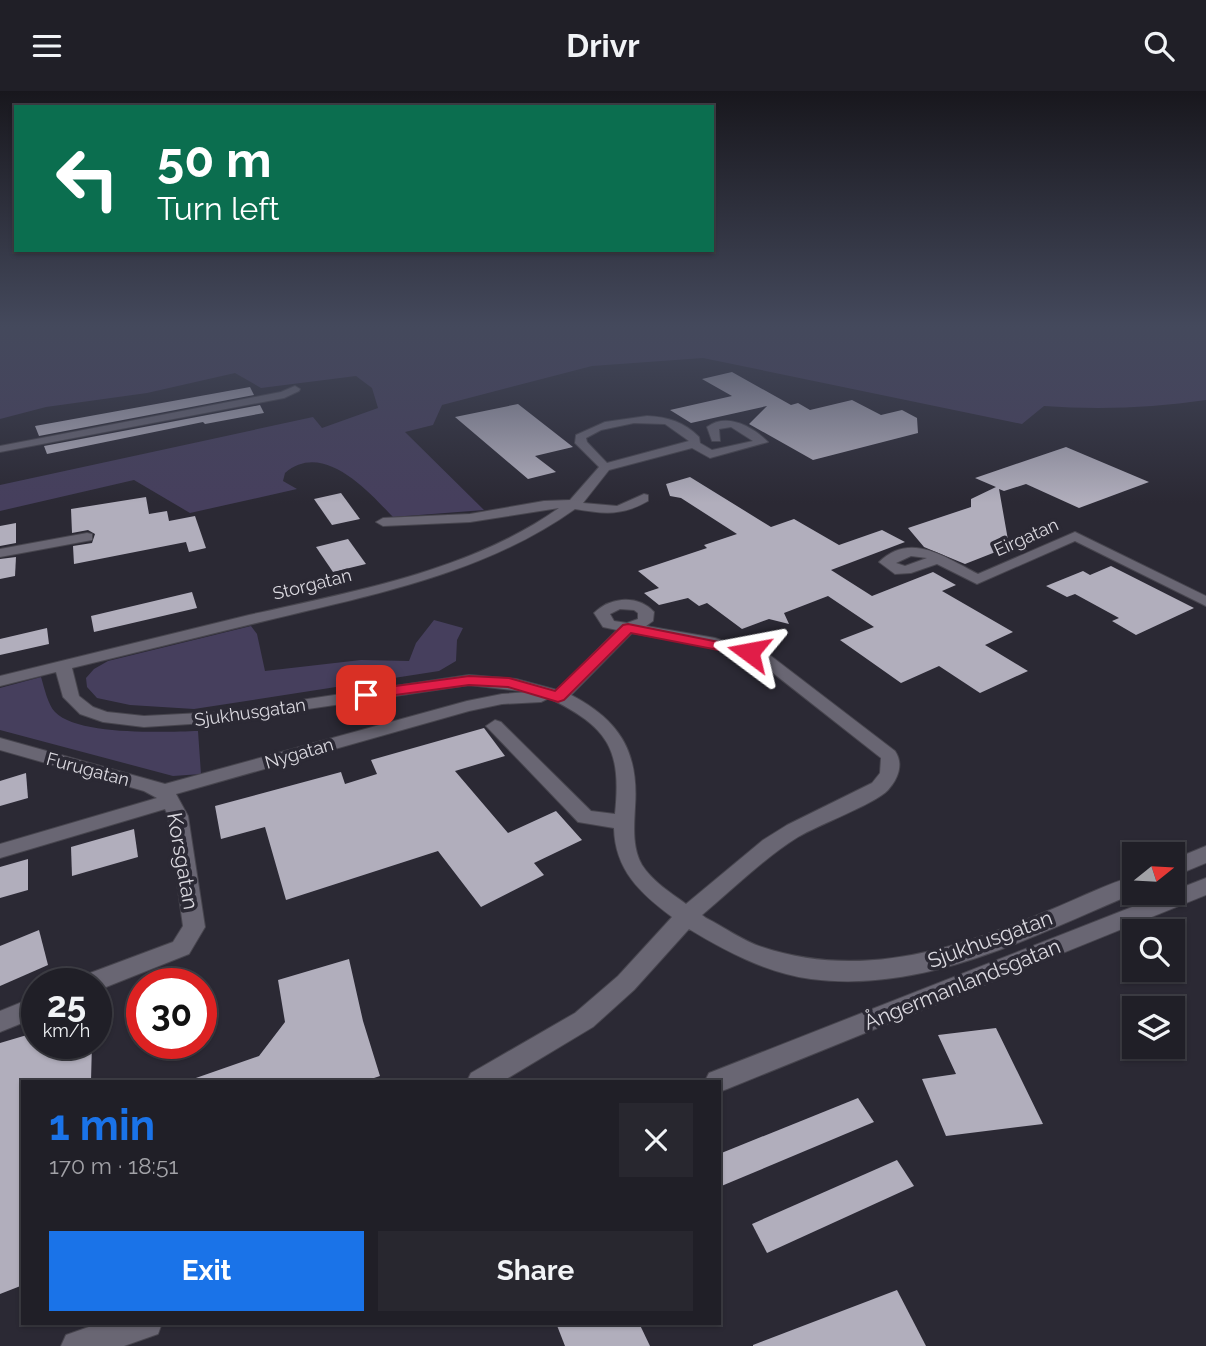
<!DOCTYPE html>
<html lang="en">
<head>
<meta charset="utf-8">
<style>
  body { margin:0; font-family:Raleway,sans-serif; background:#28272f; color:#f1f3f6; height:100vh; display:flex; flex-direction:column; font-size:26px; white-space:nowrap }
  * { box-sizing:border-box; margin:0 }
  p { font-size:23px; color:#a2a2a7 }
  .icon { flex:none; width:38px; height:38px; fill:none; stroke:currentColor; stroke-width:2; stroke-linecap:round; stroke-linejoin:round }
  .map { position:relative; flex:1; overflow:hidden }
  .sheet { position:absolute; left:21px; top:989px; width:700px; height:245px; display:flex; flex-direction:column; background:#201f27; border-radius:0px; box-shadow:0 2px 5px #0004,0 0 0 2px #3d3d44 }
  .sheet>* { flex:none }
  .top-card { position:absolute; left:14px; top:14px; width:700px; height:147px; border-radius:0px; box-shadow:0 2px 5px #0004,0 0 0 2px #3d3d44; background:#0b6e4f; color:#fff; overflow:hidden }
  .needle { width:46px; rotate:72deg }
  .controls { position:absolute; left:1122px; top:751px; display:grid; gap:14px }
  .controls a { display:grid; place-items:center; width:63px; height:63px; border-radius:0px; background:#201f27; box-shadow:0 2px 5px #0004,0 0 0 2px #3d3d44; font-size:35px }
  .speed { position:absolute; left:21px; top:877px; display:flex; gap:14px; font-size:35px; font-weight:700; text-align:center }
  .speed>* { display:grid; place-content:center; width:91px; height:91px; border-radius:50%; background:#201f27; box-shadow:0 2px 5px #0004,0 0 0 2px #3d3d44; line-height:1 }
  .speed small { font-size:18px; font-weight:400 }
  .speed .limit { border:10px solid #d22; background:#fff; color:#111 }
  .pin { position:absolute; display:grid; place-items:center; width:60px; height:60px; color:#fff; margin:-30px; border-radius:14px; box-shadow:0 4px 10px #0006 }
  .me { position:absolute; width:77px; margin:-38px; rotate:283deg; stroke-linejoin:round; filter:drop-shadow(0 0 5px #0008) }
  .turn { display:flex; align-items:center; gap:24px; height:147px; padding:0 28px; font-size:32px }
  .turn .icon { width:91px; height:91px; stroke-width:2.5 }
  .turn b { display:block; font-size:49px; line-height:60px }
  .round { display:grid; place-items:center; flex:none; width:74px; height:74px; border-radius:0px; background:#28272f }
  .headline { display:flex; align-items:center; justify-content:space-between; height:119px; padding:0 28px }
  h1 { font-size:42px; font-weight:700; line-height:52px; color:#1a73e8 }
  .action { display:flex; gap:14px; margin-top:auto; padding:14px 28px }
  .action a { flex:1; height:80px; border-radius:0px; background:#1a73e8; color:#fff; font-size:28px; font-weight:700; line-height:80px; text-align:center }
  .action a+a { background:#28272f; color:#f1f3f6 }
  header { display:flex; justify-content:space-between; align-items:center; height:91px; padding:0 28px; background:#201f27; font-size:32px; font-weight:700 }
  .map>svg:first-child { display:block }
  .green { fill:#463f5d }
  .building { fill:#b1aebc }
  .lines { fill:none; stroke-linecap:round; stroke-linejoin:round }
  .minor-casing { stroke:#47454e; stroke-width:2 }
  .minor { fill:#696673; fill-rule:evenodd }
  .route { fill:#e11d48; stroke:#92132f; stroke-width:2 }
  .labels { text-anchor:middle; dominant-baseline:central; stroke-width:7; stroke-linejoin:round; paint-order:stroke }
  .street-label { font-size:18px; fill:#dad8df; stroke:#2b2934 }
  .near-street-label { font-size:21px; fill:#dad8df; stroke:#2b2934 }
</style>
</head>
<body>
<header><svg class="icon" aria-label="menu" viewBox="0 0 24 24"><path d="M4 6h16M4 12h16M4 18h16"/></svg>Drivr<svg class="icon" aria-label="search" viewBox="0 0 24 24"><circle cx="10" cy="10" r="6"/><path d="M15 15l6 6"/></svg></header>
<div class="map">
<svg width="1206" height="1255" viewBox="0 0 1206 1255">
  <rect width="100%" height="100%" fill="#2b2934"/>
  <g class="green">
    <path d="M0,236H1206V309C1152,317 1098,319 1044,315L1022,333L703,267L592,275L442,314L433,334L405,341L484,419L393,426C368,400 323,349 285,382L283,390L297,398L190,422L134,389L0,420V394L313,326L322,337L378,317L372,297L356,285L261,297L235,282L147,302L46,316L0,328Z"/>
    <polygon points="434,529 463,537 457,549 456,570 439,580 194,618 130,614 97,607 87,596 86,587 94,578 108,570 251,535 257,543 265,580 361,569 409,570 416,552"/>
    <path d="M41,586C44,596 48,614 55,621C78,645 166,641 198,640L201,683L173,685L0,639V597Z"/>
  </g>
  <g class="building">
    <polygon points="732,281 791,314 798,312 810,319 852,309 881,324 902,319 917,327 918,342 813,369 749,333 767,315 691,332 670,319 732,305 702,288"/>
    <polygon points="250,296 254,304 39,345 35,335"/>
    <polygon points="518,313 573,356 535,365 556,381 528,388 455,326"/>
    <polygon points="260,314 264,322 205,333 203,331 47,363 44,355"/>
    <polygon points="1066,356 1149,391 1079,417 1026,393 1004,400 999,398 1008,449 1016,453 965,473 924,456 908,437 971,416 971,408 996,396 975,387"/>
    <polygon points="690,386 771,436 794,428 839,454 882,439 905,451 831,479 872,505 933,481 956,494 942,500 1013,541 985,554 1028,580 980,602 939,575 901,592 840,549 874,536 828,505 784,522 789,533 769,528 742,538 707,512 699,515 688,507 659,514 644,502 659,497 638,480 707,457 704,454 737,443 681,407 670,405 666,393"/>
    <polygon points="341,402 360,428 332,434 314,408"/>
    <polygon points="146,406 149,423 167,420 169,430 195,425 206,457 189,461 186,451 74,473 73,455 92,452 95,443 88,439 72,442 71,418"/>
    <polygon points="16,432 16,452 0,455 0,435"/>
    <polygon points="348,448 366,473 333,481 316,456"/>
    <polygon points="16,466 15,485 0,488 0,468"/>
    <polygon points="1111,475 1194,517 1136,544 1112,530 1119,527 1075,503 1067,506 1046,495 1083,480 1090,484"/>
    <polygon points="192,501 197,517 94,541 91,525"/>
    <polygon points="47,537 49,553 0,564 0,548"/>
    <polygon points="484,637 505,665 455,680 508,742 556,720 582,749 534,772 544,784 481,816 438,760 286,809 265,736 221,748 215,715 341,681 345,693 377,683 371,669"/>
    <polygon points="26,682 28,707 0,715 0,690"/>
    <polygon points="134,738 138,766 72,785 71,756"/>
    <polygon points="28,768 28,799 0,807 0,776"/>
    <polygon points="39,839 48,874 0,895 0,855"/>
    <polygon points="349,868 363,930 380,985 365,990 193,990 193,988 259,965 285,931 278,889"/>
    <polygon points="996,937 1043,1033 946,1045 922,988 956,983 938,944"/>
    <polygon points="37,941 37,952 92,952 91,990 23,990 23,1194 0,1203 0,952"/>
    <polygon points="858,1007 874,1031 719,1096 719,1063"/>
    <polygon points="897,1069 914,1095 767,1162 752,1133"/>
    <polygon points="897,1199 926,1255 753,1255 753,1254"/>
    <polygon points="556,1232 639,1232 650,1255 565,1255"/>
  </g>
  <g class="lines">
    <g class="minor-casing">
      <g id="minor">
        <polygon points="295,295 300,298 299,300 284,307 0,361 0,355 281,301"/>
        <path d="M647,325C668,326 684,331 699,346L700,352L712,359L753,350L731,336L719,338L720,350H712L707,336C727,321 753,336 768,351L710,367L692,357L609,379L583,412L617,415L644,403L648,404V410C622,425 604,423 575,418C487,481 377,503 273,528C206,544 139,561 72,577L79,605L93,616L107,621L144,625L221,621L469,584L516,588L557,599L617,539L603,536L594,522C610,506 638,503 654,521L653,530L646,535L715,547L771,565L895,660C904,673 898,688 888,699C875,713 818,734 798,746C763,768 733,798 702,824L706,827C724,836 743,850 762,856C864,890 961,856 1055,817C1081,806 1107,793 1134,785L1135,802C1033,845 924,903 811,888C767,882 725,860 689,838L634,899L593,936L503,990H467L471,982L575,922L618,885L672,826C640,802 615,779 614,737L578,731L486,635L495,629L501,631L591,720L615,723C622,656 607,636 549,607L541,611L502,613L469,620L176,703L188,725L205,836L189,863L96,900V892H79L82,885L173,851L183,835L168,725L165,718L0,767V753L157,707L144,700L0,659V647L165,693L467,610L502,603L529,601L469,594L221,631L144,636L103,631L80,623L63,606L56,581L0,595V585C83,565 166,544 249,524C354,500 470,480 559,417L470,431L383,435L376,431L383,427L470,423L544,410L570,409L599,376L575,352L576,344L605,331ZM634,332L665,333L689,350L607,372L587,351L586,347L601,339ZM620,518L634,519L638,522V528L627,532L614,530L610,523ZM632,542L714,557L759,571L881,667L880,682L872,692L787,734L763,749L686,813C671,802 652,790 642,774C632,757 634,735 635,716C639,660 619,629 571,604Z"/>
        <path d="M1075,441L1206,505V515L1075,450L977,493L937,473L911,482L895,483L879,471C911,440 946,467 978,483ZM911,465L927,467L905,475L896,472Z"/>
        <polygon points="87,442 92,443 92,449 0,466 0,458"/>
        <polygon points="1206,755 1206,772 1172,786 1172,769"/>
        <polygon points="1206,787 1206,804 727,998 719,1001 719,990 705,990 709,982"/>
        <polygon points="37,905 37,926 0,941 0,920"/>
        <polygon points="100,1232 162,1232 158,1243 124,1255 61,1255 66,1244"/>
      </g>
    </g>
    <use href="#minor" class="minor"/>
  </g>
  <linearGradient id="sky" x2="0" y2="1"><stop stop-color="#18171d"/><stop offset="0.57" stop-color="#44495c"/><stop offset="1" stop-color="#44495c" stop-opacity="0"/></linearGradient>
  <rect width="1206" height="412" fill="url(#sky)"/>
  <polygon class="route" points="628,533 749,557 757,561 749,565 631,542 564,609 558,611 508,596 469,594 366,608 359,604 366,599 469,585 509,587 555,600 623,534"/>
  <g class="labels">
    <g class="street-label">
      <text transform="translate(1026 446) rotate(-24)">Eirgatan</text>
      <text transform="translate(312 493) rotate(-14)">Storgatan</text>
      <text transform="translate(250 621) rotate(-8)">Sjukhusgatan</text>
      <text transform="translate(299 662) rotate(-16)">Nygatan</text>
      <text transform="translate(88 678) rotate(15)">Furugatan</text>
    </g>
    <g class="near-street-label">
      <text transform="translate(183 770) rotate(80)">Korsgatan</text>
      <text transform="translate(990 848) rotate(-20)">Sjukhusgatan</text>
      <text transform="translate(962 893) rotate(-22)">Ångermanlandsgatan</text>
    </g>
  </g>
</svg>
<div class="controls">
<a><svg class="needle" viewBox="-14 -14 28 28"><path d="M0-13l5 13h-10z" fill="#e53935"/><path d="M0 13l5-13h-10z" fill="#a2a2a7"/></svg></a>
<a><svg class="icon" aria-label="search" viewBox="0 0 24 24"><circle cx="10" cy="10" r="6"/><path d="M15 15l6 6"/></svg></a>
<a><svg class="icon" aria-label="layers" viewBox="0 0 24 24"><path d="M12 4l9 5-9 5-9-5zM3 14l9 5 9-5"/></svg></a>
</div>
<div class="speed"><div>25<small>km/h</small></div><div class="limit">30</div></div>
<div class="pin" style="left:366px;top:604px;background:#d93025"><svg class="icon" aria-label="arrive" viewBox="0 0 24 24"><path d="M6 21V4h12l-3 4 3 4H6"/></svg></div>
<svg class="me" style="left:749px;top:561px" viewBox="-20 -20 40 40"><path d="M0-17L14 15 0 8-14 15z" fill="#e11d48" stroke="#fff" stroke-width="4"/></svg>
<div class="top-card">
<div class="turn"><svg class="icon" aria-label="left" viewBox="0 0 24 24"><path d="M17 20v-9H6M10 6l-5 5 5 5"/></svg><div><b>50 m</b>Turn left</div></div>
</div>
<section class="sheet">
<div class="headline"><div><h1>1 min</h1><p>170 m · 18:51</p></div><a class="round"><svg class="icon" aria-label="close" viewBox="0 0 24 24"><path d="M6 6l12 12M18 6L6 18"/></svg></a></div>
<div class="action"><a>Exit</a><a>Share</a></div>
</section>
</div>
</body>
</html>
